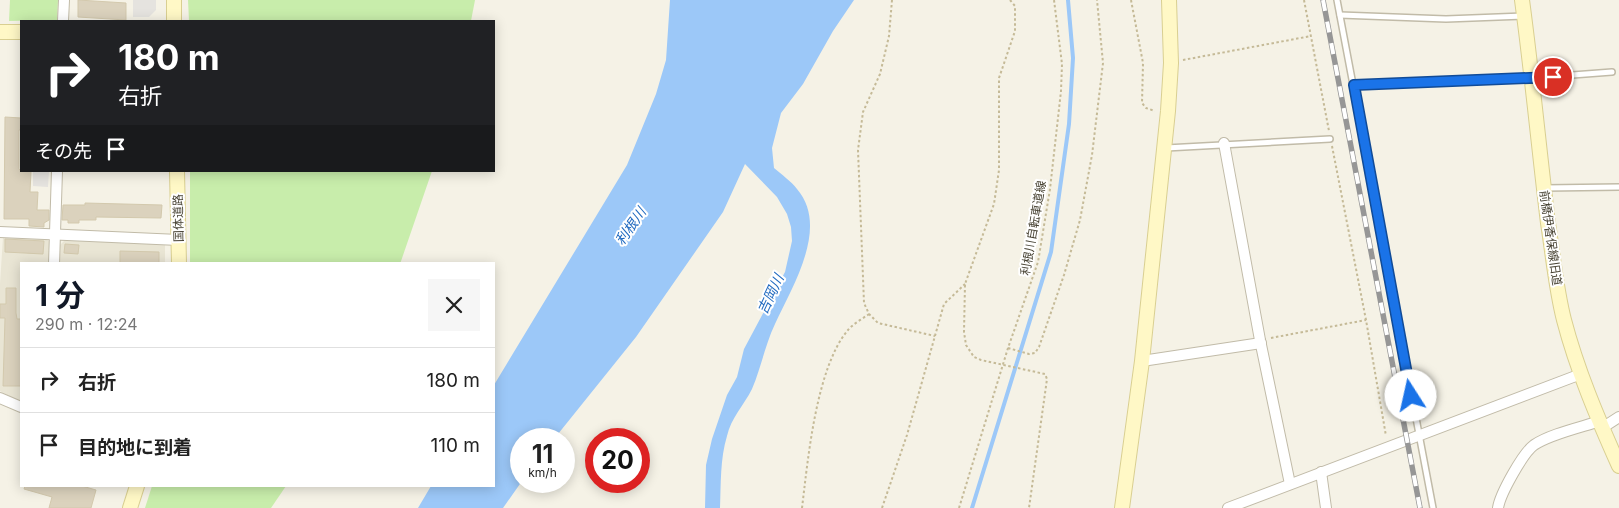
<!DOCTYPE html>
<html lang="ja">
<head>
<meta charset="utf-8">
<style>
  body { margin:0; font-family:Inter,"Noto Sans JP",sans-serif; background:#f6f6f6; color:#222; height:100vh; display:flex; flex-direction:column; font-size:19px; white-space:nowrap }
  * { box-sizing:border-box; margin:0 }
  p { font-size:16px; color:#767676 }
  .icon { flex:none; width:28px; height:28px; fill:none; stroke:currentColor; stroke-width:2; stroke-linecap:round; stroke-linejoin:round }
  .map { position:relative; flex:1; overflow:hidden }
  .details { position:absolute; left:20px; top:262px; width:475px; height:225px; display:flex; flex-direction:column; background:#fff; border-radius:0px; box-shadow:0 2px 12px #0003 }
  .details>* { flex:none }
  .top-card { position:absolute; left:20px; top:20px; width:475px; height:152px; border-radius:0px; box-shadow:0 2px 12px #0003; background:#202124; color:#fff; overflow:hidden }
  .speed { position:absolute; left:510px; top:428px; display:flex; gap:10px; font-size:25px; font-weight:700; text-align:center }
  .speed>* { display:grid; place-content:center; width:65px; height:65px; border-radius:50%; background:#fff; box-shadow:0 2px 12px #0003; line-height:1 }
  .speed small { font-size:12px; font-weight:400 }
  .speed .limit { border:8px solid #d22; background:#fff; color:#111 }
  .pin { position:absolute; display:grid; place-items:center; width:42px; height:42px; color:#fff; margin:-21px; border:2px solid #fff; border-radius:50%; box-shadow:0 1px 5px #0007 }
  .me { position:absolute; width:55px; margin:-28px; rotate:350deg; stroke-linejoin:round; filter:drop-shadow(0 0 4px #0008) }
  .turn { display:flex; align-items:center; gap:18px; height:105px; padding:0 15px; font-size:22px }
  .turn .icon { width:65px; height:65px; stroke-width:2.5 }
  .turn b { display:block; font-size:35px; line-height:42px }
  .then { display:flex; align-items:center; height:48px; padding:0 15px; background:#0003; gap:10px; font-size:19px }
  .round { display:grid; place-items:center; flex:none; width:52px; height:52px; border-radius:0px; background:#f6f6f6 }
  .overview { display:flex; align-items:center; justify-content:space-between; height:85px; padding:0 15px }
  h1 { font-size:30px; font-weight:700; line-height:38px; color:#111827 }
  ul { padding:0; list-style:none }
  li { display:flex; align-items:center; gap:15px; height:65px; padding:0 15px; border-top:1px solid #e0e0e0 }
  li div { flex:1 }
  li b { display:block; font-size:19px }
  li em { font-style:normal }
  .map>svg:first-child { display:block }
  .residential { fill:#e9e5d4 }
  .green { fill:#c8edab }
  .parking { fill:#e5e3df }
  .water { fill:#9cc8f8 }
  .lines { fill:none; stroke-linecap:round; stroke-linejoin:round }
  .stream { stroke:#9cc8f8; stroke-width:4 }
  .building { fill:#dbd2bd; stroke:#d3c9ad }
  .lane-casing { stroke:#c1bba8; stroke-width:8 }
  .street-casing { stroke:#c1bba8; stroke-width:12 }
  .secondary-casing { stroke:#d9cf91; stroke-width:16 }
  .path { stroke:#c5ba97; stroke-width:2; stroke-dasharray:2.5 2.5; stroke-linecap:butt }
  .lane { stroke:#fff; stroke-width:5 }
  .street { stroke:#fff; stroke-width:10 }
  .secondary { stroke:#fff8c6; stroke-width:14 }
  .rail-casing { stroke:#969696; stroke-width:5.5 }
  .rail { stroke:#fff; stroke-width:4; stroke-dasharray:11; stroke-linecap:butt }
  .route-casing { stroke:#114b97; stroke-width:12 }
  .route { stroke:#1a73e8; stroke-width:9 }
  .labels { text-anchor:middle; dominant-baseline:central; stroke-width:4; stroke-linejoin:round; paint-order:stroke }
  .street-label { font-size:12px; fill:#484334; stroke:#fff }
  .water-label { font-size:14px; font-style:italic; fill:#226bc0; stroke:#fff }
</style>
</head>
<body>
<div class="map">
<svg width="1619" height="508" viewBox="0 0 1619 508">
  <rect width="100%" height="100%" fill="#f5f2e6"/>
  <g class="residential">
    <polygon points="3,237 46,239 51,243 50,264 21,264 21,402 0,391 0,284"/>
    <polygon points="65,240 165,244 165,264 60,264 60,245"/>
  </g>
  <g class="green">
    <polygon points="10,0 58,0 57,20 9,21"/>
    <polygon points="188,0 475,0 471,21 189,21"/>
    <polygon points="190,171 432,171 400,264 190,264"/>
    <polygon points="152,486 286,486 271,508 145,508"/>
  </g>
  <g class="parking">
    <polygon points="133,0 156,0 156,10 149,17 133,17"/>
    <polygon points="33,171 49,171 48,187 33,186"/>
  </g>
  <path class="water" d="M670,0H854L833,31L803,84L781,113L772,148L774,168C782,175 791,181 797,189C830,227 792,287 775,324C765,345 761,368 752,389C744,405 731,418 727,436C720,459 721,484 720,508H705L706,465L712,439L727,395L737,377L744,349L785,272L792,241L791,227L787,214L777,197L745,164L723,212L636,337L554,439H521L522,481L503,508H418L431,486H494V385L627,165L656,94L666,60Z"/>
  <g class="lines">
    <polyline class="stream" points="972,508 1051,252 1069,124 1073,58 1068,0"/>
  </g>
  <g class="building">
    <polygon points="78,0 126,3 126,20 78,17"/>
    <polygon points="5,117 21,118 21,130 19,130 19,169 21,171 31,171 30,192 38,192 37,210 49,210 49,220 44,223 44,227 29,226 29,219 4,219"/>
    <polygon points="85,203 162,205 161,218 96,217 96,220 79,220 79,223 68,223 68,220 62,220 63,205 85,205"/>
    <polygon points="5,239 44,241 43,254 5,252"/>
    <polygon points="65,244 79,245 78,254 64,253"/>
    <polygon points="120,251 159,252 159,264 120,264"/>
    <polygon points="6,288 16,288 16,313 17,319 21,319 21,386 3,386 5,318 0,318 0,304 6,304"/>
    <polygon points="25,486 82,486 96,490 91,508 49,508 52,497 24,489"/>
  </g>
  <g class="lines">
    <g class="lane-casing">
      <g id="lane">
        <polyline points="1337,0 1433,508"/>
        <polyline points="1340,15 1446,19 1524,16"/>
        <polyline points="1354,85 1533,78 1612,72"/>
        <polyline points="1166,148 1330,139"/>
        <polyline points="1545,188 1619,187"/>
      </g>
    </g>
    <g class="street-casing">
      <g id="street">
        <polyline points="63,21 64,0"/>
        <polyline points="1224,143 1260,340 1290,484"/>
        <polyline points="0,232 179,240"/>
        <polyline points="54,264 57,171"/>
        <polyline points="1142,361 1261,343"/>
        <polyline points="0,398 21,407"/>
        <polyline points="1602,428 1619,417"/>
        <polyline points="1321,472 1326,508"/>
        <polyline points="1228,508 1581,374"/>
        <path d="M1498,508C1500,494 1523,453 1534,445C1550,434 1582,427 1600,421"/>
      </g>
    </g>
    <g class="secondary-casing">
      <g id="secondary">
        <polyline points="174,0 174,21"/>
        <path d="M1522,0C1532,74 1539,149 1548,223C1553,255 1556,289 1564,320C1577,370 1598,419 1619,466"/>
        <polyline points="0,32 21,32"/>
        <polyline points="177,171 179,264"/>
        <polyline points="130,508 137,486"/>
        <polyline points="1122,508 1142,361 1168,111 1171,63 1169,0"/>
      </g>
    </g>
    <g class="path">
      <polyline points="892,0 889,36 880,74 863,112 858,150 864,303 869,314 878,323 935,336"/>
      <polyline points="1010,0 1015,6 1015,31 999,78 999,170 994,204 965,284 964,332 966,345 974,357 981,360 1045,374 1047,379 1029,508"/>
      <polyline points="1131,0 1143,63 1142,103 1146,108 1155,111"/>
      <polyline points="1304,0 1329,131"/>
      <polyline points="1183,60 1311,36"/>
      <polyline points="1332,146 1366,320 1386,436"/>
      <polyline points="1271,338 1366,320"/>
      <polyline points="1008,348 1029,354 1035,353 1039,347 1064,275 1080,220 1092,155 1103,63 1097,0"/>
      <path d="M802,508C808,459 816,368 848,330C853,324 862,319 869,314"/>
      <polyline points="882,508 907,435 944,304 965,284"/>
      <polyline points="959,508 1008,348 1038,262 1050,189 1061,91 1062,64 1054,0"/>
    </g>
    <use href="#lane" class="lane"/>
    <use href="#street" class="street"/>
    <use href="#secondary" class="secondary"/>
    <g class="rail-casing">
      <polyline id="rail" points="1323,0 1420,508"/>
    </g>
    <use href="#rail" class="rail"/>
  </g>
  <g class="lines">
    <g class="route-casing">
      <polyline id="route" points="1411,396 1354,85 1553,77"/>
    </g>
    <use href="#route" class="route"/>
  </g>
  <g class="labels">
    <g class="street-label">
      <text transform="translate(178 218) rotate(-91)">国体道路</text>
      <text transform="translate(1033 228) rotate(-80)">利根川自転車道線</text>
      <text transform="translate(1551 238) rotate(82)">前橋伊香保線旧道</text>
    </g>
    <g class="water-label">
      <text transform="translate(630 226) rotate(-55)">利根川</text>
      <text transform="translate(770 294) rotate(-65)">吉岡川</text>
    </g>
  </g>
</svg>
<div class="speed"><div>11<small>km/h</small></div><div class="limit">20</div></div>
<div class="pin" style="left:1553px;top:77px;background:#d93025"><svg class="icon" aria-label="arrive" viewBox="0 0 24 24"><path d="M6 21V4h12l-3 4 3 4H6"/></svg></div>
<svg class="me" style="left:1411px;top:396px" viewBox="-20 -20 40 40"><circle r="19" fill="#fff"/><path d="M0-13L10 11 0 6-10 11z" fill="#1a73e8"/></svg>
<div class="top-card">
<div class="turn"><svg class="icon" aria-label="right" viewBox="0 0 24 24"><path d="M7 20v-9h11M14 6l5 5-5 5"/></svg><div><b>180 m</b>右折</div></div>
<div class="then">その先<svg class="icon" aria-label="arrive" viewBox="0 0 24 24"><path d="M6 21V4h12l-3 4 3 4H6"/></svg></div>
</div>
<section class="details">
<div class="overview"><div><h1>1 分</h1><p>290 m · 12:24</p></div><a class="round"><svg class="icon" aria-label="close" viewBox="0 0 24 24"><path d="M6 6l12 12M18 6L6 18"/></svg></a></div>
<ul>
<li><svg class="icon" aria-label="right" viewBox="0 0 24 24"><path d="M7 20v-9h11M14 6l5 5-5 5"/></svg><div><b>右折</b></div><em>180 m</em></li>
<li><svg class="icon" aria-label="arrive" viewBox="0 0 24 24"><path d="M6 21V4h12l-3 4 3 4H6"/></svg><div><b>目的地に到着</b></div><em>110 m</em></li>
</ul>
</section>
</div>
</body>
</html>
